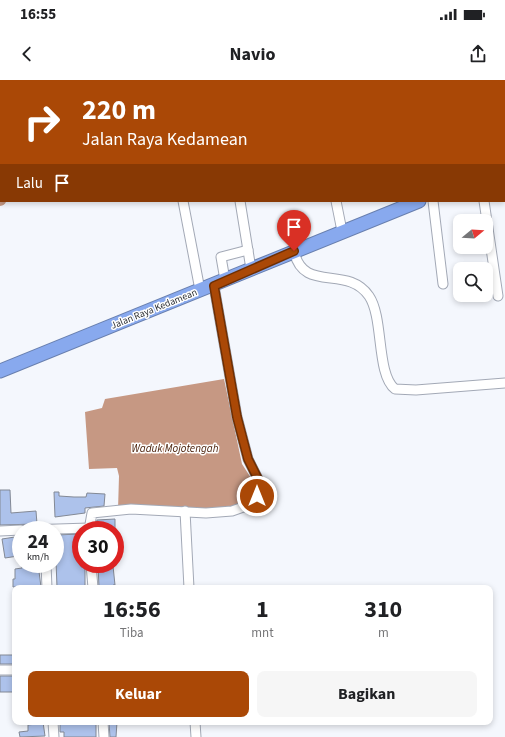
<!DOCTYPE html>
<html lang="id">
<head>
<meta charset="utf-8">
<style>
  body { margin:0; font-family:"Source Sans 3",sans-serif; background:#f6f6f6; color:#202124; height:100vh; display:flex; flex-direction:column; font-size:15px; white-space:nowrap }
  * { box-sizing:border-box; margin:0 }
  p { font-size:13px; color:#757577 }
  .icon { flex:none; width:22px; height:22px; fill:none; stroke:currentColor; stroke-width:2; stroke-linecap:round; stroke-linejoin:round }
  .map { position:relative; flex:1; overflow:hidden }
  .details { position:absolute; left:12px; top:505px; width:481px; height:140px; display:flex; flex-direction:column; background:#fff; border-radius:8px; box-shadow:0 2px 6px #0003 }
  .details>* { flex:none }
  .hud { position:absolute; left:0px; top:0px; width:505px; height:122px; box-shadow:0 2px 6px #0003; background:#aa4806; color:#fff; overflow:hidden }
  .needle { width:26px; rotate:72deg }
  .tools { position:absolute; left:453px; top:134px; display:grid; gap:8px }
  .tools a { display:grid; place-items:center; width:40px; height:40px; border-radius:8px; background:#fff; box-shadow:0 2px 6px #0003; font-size:20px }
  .speed { position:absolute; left:12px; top:441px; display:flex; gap:8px; font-size:20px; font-weight:700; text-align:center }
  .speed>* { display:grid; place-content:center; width:52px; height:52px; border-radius:50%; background:#fff; box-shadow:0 2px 6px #0003; line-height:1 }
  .speed small { font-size:10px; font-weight:400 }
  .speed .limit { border:6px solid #d22; background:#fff; color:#111 }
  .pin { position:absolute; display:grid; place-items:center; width:34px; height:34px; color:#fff; margin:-41px -17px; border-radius:50% 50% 50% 0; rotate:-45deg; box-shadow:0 0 4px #0007 }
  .pin .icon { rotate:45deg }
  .me { position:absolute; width:44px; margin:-22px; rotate:0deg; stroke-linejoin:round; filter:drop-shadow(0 0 3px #0008) }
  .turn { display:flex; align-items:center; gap:14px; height:84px; padding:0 16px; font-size:18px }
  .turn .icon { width:52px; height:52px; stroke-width:2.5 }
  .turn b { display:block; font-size:28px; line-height:34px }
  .then { display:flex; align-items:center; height:38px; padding:0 16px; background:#0003; gap:8px; font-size:15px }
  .eta { display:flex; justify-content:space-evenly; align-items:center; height:68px; text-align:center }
  .eta b { font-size:24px; font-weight:700; line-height:28px }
  .cta { display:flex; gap:8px; margin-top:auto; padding:8px 16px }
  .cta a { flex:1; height:46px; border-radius:8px; background:#aa4806; color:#fff; font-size:16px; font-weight:700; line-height:46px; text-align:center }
  .cta a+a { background:#f6f6f6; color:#202124 }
  .status { display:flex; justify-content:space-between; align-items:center; height:28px; padding:0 20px; background:#fff; direction:ltr }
  .status svg { height:11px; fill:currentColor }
  header { display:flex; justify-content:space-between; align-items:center; height:52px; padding:0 16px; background:#fff; font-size:18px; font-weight:700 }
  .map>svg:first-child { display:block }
  .water { fill:#c69883 }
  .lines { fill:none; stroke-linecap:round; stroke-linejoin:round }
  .river { stroke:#c69883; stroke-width:12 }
  .building { fill:#adc2eb; stroke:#838995 }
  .minor-casing { stroke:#a3a9b6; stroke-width:11 }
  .highway-casing { stroke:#687fae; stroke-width:15 }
  .minor { stroke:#fff; stroke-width:9 }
  .highway { stroke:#88a9ee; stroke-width:13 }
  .route-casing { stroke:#6e2f04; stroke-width:10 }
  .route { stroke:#aa4806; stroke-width:7 }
  .labels { text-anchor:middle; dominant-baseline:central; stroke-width:3; stroke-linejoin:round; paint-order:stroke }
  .street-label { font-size:10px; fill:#2e3136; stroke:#fff }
  .water-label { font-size:11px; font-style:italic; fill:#461b04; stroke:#fff }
</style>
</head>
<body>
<div class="status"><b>16:55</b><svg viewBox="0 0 49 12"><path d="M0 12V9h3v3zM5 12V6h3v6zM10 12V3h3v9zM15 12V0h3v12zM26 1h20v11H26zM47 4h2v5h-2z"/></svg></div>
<header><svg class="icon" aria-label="back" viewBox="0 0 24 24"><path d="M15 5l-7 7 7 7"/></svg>Navio<svg class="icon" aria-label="share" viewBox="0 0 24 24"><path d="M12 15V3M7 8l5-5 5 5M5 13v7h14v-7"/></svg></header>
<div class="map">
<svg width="505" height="657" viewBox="0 0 505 657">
  <rect width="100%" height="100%" fill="#f4f7fd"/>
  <polygon class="water" points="224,299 242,384 253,401 250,416 241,429 118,430 119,396 117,388 89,389 85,332 102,328 105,319"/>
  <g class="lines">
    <polyline class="river" points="0,120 1,119"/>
  </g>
  <g class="building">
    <polygon points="0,410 10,410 11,433 36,431 37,444 0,445"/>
    <polygon points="54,412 59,412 59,416 74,417 86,417 87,413 105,414 104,426 85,428 85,433 55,437"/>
    <polygon points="115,439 115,450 95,450 97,440"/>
    <polygon points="81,454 81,487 85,487 85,508 57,507 55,455"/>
    <polygon points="15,457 18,476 5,478 2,459"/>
    <polygon points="22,484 38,484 41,507 13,507 13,499 15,499 15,489 22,488"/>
    <polygon points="98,484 111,484 111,486 113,486 115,505 113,505 113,508 99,508"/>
    <rect x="0" y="575" width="15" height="9"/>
    <rect x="0" y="596" width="15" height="16"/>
    <polygon points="36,642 43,642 45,656 20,657 19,652 28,651 28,645 36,644"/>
    <polygon points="60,642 96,642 96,657 64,657 64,652 60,652"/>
    <polygon points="109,642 117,642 116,657 110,657"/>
  </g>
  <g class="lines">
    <g class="minor-casing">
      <g id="minor">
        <polyline points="221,0 221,1"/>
        <polyline points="164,1 165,0"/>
        <polyline points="504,44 505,54"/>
        <polyline points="183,121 200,210"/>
        <polyline points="240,121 251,189"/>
        <polyline points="336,121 342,151"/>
        <polyline points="433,121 443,204"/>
        <polyline points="484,121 498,216"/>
        <path d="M294,171C303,214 347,184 369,216C384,238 376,294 395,309L416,310L505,303"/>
        <polyline points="225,200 221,177 248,170"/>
        <polyline points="185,431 189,508"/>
        <polyline points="26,450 89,448"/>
        <polyline points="89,450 92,433 131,429 206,433 232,431 249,425 257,416 259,401 248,379 237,337 214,206"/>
        <polyline points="0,451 21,450"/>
        <polyline points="46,484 47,508"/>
        <polyline points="91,484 93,508"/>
        <polyline points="0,590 15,590"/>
        <polyline points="53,642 54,657"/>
        <polyline points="103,642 104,657"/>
        <polyline points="195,642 196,657"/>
      </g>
    </g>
    <g class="highway-casing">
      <g id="highway">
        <polyline points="504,86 505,86"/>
        <polyline points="0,291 419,121"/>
      </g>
    </g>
    <use href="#minor" class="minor"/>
    <use href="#highway" class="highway"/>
  </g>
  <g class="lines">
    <g class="route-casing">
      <polyline id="route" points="257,416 259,401 248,379 237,337 214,206 294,171"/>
    </g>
    <use href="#route" class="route"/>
  </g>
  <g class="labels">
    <g class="street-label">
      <text transform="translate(154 229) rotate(-22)">Jalan Raya Kedamean</text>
    </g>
    <g class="water-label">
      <text x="175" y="368">Waduk Mojotengah</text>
    </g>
  </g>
</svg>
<div class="tools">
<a><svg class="needle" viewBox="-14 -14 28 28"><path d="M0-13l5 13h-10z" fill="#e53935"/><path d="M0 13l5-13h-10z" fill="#757577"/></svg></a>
<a><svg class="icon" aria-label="search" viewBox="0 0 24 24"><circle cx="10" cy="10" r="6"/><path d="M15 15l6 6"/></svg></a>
</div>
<div class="speed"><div>24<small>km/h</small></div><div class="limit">30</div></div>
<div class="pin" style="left:294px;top:171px;background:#d93025"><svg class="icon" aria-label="arrive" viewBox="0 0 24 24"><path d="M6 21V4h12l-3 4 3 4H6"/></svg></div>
<svg class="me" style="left:257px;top:416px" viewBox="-20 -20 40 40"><circle r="17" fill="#aa4806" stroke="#fff" stroke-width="3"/><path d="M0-11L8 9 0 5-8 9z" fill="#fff"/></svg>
<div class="hud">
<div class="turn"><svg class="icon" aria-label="right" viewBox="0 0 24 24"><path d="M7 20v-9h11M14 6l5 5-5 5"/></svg><div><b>220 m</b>Jalan Raya Kedamean</div></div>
<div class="then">Lalu<svg class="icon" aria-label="arrive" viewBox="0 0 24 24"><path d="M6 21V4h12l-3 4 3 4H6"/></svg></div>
</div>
<section class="details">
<div class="eta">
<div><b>16:56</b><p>Tiba</p></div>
<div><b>1</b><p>mnt</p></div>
<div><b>310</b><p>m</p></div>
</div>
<div class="cta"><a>Keluar</a><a>Bagikan</a></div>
</section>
</div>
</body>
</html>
